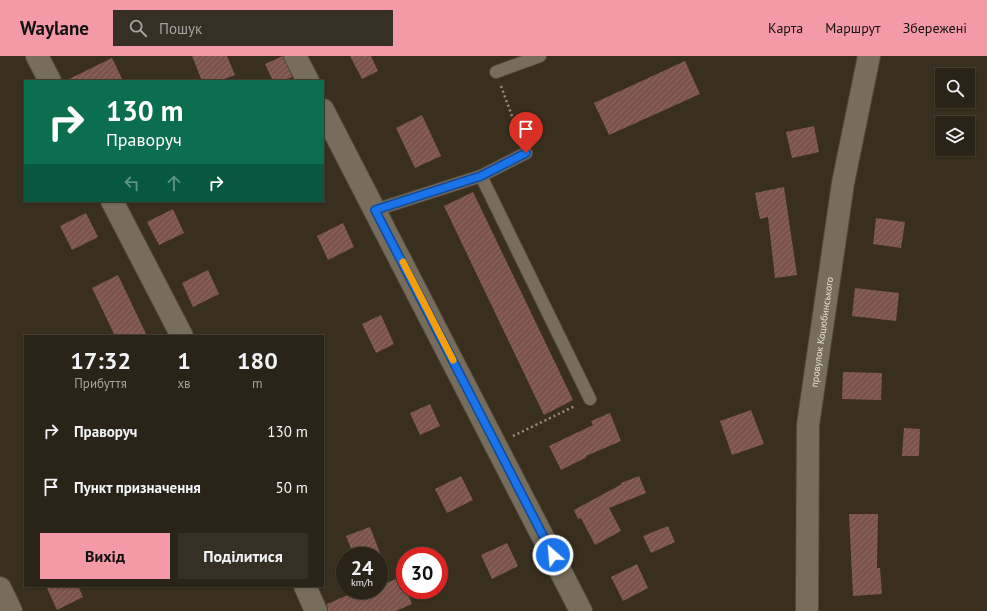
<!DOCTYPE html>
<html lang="uk">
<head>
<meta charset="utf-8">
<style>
  body { margin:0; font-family:"PT Sans",sans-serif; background:#362f24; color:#f1f3f6; height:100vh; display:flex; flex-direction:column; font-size:15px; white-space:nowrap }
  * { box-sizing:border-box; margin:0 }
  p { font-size:13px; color:#a5a4a1 }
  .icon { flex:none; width:22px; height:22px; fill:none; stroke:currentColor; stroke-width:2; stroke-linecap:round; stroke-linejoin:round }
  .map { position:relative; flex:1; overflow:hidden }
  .sheet { position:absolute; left:24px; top:279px; width:300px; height:252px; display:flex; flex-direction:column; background:#2a2317; border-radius:0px; box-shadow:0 1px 3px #0004,0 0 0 1px #464036 }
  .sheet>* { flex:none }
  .banner { position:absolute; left:24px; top:24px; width:300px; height:122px; border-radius:0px; box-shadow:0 1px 3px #0004,0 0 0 1px #464036; background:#0b6e4f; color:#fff; overflow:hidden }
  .tools { position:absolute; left:935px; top:12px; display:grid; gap:8px }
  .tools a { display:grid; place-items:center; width:40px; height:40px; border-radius:0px; background:#2a2317; box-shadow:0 1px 3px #0004,0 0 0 1px #464036; font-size:20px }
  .speed { position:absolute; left:336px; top:491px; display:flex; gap:8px; font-size:20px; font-weight:700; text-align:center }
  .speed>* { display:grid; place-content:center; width:52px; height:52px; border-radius:50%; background:#2a2317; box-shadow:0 1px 3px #0004,0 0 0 1px #464036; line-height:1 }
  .speed small { font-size:10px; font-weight:400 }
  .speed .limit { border:6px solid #d22; background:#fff; color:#111 }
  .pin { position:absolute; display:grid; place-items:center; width:34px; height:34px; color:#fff; margin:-41px -17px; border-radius:50% 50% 50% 0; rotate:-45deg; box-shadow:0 0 4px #0007 }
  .pin .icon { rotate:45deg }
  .me { position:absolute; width:44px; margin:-22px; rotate:333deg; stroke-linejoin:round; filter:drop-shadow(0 0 3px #0008) }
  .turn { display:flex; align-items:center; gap:14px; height:84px; padding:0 16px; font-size:18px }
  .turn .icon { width:52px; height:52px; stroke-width:2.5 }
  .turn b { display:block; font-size:28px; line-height:34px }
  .lanes { display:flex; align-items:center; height:38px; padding:0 16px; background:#0003; justify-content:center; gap:20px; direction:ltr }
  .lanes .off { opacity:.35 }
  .eta { display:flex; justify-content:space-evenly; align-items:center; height:68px; text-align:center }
  .eta b { font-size:24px; font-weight:700; line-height:28px }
  .action { display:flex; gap:8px; margin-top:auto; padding:8px 16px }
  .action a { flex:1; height:46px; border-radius:0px; background:#f49aa6; color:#111; font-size:16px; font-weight:700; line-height:46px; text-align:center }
  .action a+a { background:#362f24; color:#f1f3f6 }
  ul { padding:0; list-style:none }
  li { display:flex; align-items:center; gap:12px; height:56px; padding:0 16px }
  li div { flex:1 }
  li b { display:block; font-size:15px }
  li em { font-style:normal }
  header { display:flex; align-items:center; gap:24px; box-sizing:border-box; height:56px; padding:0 20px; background:#f49aa6; color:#111 }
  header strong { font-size:19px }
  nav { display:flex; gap:22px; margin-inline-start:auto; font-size:14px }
  .search { width:280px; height:36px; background:#362f24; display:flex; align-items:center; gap:10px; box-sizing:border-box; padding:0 14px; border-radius:0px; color:#a5a4a1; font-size:15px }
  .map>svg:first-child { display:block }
  .building { fill:url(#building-hatch) }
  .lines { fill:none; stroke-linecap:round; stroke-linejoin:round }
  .service-casing { stroke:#524a3d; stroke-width:14 }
  .minor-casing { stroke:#524a3d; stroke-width:24 }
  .path { stroke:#958e82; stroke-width:2.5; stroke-dasharray:2 3; stroke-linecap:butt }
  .service { stroke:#776d5c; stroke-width:12 }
  .minor { stroke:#776d5c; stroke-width:22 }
  .route-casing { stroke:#114b97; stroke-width:10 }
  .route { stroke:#1a73e8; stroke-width:7 }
  .slow { stroke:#f59e0b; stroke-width:7 }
  .labels { text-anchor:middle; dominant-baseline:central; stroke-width:4; stroke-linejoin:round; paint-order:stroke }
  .street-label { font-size:10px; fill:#e2dcd3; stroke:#382f1f }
</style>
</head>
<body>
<header>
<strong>Waylane</strong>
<div class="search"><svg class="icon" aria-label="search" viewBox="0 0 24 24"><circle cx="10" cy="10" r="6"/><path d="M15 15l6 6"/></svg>Пошук</div>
<nav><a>Карта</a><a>Маршрут</a><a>Збережені</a></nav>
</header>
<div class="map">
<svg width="987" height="555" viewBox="0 0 987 555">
  <defs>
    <pattern id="building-hatch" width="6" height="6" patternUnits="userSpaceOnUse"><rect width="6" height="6" fill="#7c544c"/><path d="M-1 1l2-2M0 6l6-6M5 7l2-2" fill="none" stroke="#8e6c65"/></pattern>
  </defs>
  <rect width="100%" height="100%" fill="#382f1f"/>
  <g class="building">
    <polygon points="192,0 227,0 235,19 219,25 202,25"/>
    <polygon points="283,0 292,21 283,25 273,25 265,8"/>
    <polygon points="350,0 371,0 378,15 362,23"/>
    <polygon points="112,2 123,25 65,25"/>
    <polygon points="685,5 700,38 609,79 594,47"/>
    <polygon points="422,59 441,100 415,112 396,72"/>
    <polygon points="814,70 819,96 792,102 786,76"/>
    <polygon points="784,131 797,219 775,222 768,161 760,163 755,137"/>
    <polygon points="473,136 573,344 544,359 444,150"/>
    <polygon points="173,153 184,177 159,189 147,166"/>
    <polygon points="86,157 98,181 72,194 60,170"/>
    <polygon points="876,162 905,166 901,192 873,188"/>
    <polygon points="343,167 354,191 328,204 317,180"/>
    <polygon points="208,214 219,238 193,251 182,227"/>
    <polygon points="118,219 147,280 115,280 92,232"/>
    <polygon points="855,232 899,237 896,265 852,260"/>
    <polygon points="381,259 394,288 376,297 362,268"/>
    <polygon points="843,316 882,317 881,344 842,343"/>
    <polygon points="430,348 440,370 420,379 410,357"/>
    <polygon points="751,354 764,388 732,399 720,365"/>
    <polygon points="610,357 621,385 586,400 587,401 561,414 549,390 593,369 591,365"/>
    <polygon points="904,372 920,373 919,400 902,400"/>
    <polygon points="461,420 473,444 447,457 435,433"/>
    <polygon points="639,420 646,437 609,452 621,475 595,489 581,462 578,463 574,454 622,428 621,427"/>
    <polygon points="849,458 878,458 877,512 880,512 882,538 853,540"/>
    <polygon points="668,470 675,486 651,497 643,480"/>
    <polygon points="370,471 380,497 372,500 354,500 346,480"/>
    <polygon points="507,487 518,510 492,523 481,499"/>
    <polygon points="637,508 648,532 623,545 611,521"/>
    <polygon points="401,521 412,548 396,555 328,555 327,548 359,534 379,534 379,530"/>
    <polygon points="46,530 78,530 83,541 57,554"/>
  </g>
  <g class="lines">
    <g class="service-casing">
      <g id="service">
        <polyline points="496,16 540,0"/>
        <polyline points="481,120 590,343"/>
        <polyline points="375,154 481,120 526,97"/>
      </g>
    </g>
    <g class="minor-casing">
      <g id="minor">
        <polyline points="37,0 50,25"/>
        <polyline points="295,0 308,25"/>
        <polyline points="323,54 581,555"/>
        <polyline points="112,145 182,280"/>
        <polyline points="305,530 316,555"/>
        <polyline points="0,532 11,555"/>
        <path id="s1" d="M807,555L808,369L843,127L869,0"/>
      </g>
    </g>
    <g class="path">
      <polyline points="501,30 520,82"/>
      <polyline points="513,380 575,350"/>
    </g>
    <use href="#service" class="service"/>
    <use href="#minor" class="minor"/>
  </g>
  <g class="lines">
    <g class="route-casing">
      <polyline id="route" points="526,97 481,120 375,154 553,499"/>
    </g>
    <use href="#route" class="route"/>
    <polyline class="slow" points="403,206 453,304"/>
  </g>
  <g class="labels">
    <g class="street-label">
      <text stroke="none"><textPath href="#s1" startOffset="280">провулок Коцюбинського</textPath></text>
    </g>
  </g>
</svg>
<div class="tools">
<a><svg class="icon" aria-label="search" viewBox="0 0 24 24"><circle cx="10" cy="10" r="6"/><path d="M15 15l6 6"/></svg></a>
<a><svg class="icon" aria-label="layers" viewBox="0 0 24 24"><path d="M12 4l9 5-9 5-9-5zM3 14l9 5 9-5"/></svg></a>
</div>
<div class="speed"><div>24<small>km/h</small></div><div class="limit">30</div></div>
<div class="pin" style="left:526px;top:97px;background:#d93025"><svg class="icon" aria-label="arrive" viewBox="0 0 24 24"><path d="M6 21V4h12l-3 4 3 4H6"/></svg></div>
<svg class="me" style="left:553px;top:499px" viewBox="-20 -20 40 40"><circle r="17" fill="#1a73e8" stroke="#fff" stroke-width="3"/><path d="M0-11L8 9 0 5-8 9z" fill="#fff"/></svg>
<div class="banner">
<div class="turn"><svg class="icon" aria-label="right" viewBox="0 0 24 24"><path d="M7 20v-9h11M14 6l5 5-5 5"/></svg><div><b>130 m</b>Праворуч</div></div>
<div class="lanes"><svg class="icon off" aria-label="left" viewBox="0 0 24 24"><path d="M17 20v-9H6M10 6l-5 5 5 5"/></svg><svg class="icon off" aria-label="ahead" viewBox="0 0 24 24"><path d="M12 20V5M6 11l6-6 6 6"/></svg><svg class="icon" aria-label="right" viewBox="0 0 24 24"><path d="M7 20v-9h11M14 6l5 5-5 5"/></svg></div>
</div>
<section class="sheet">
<div class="eta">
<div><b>17:32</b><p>Прибуття</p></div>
<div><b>1</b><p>хв</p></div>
<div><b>180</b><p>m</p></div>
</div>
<ul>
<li><svg class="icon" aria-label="right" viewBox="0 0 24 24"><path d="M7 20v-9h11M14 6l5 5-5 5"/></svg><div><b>Праворуч</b></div><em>130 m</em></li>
<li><svg class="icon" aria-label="arrive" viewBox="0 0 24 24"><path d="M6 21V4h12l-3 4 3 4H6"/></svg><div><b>Пункт призначення</b></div><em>50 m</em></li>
</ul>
<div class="action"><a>Вихід</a><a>Поділитися</a></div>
</section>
</div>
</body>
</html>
